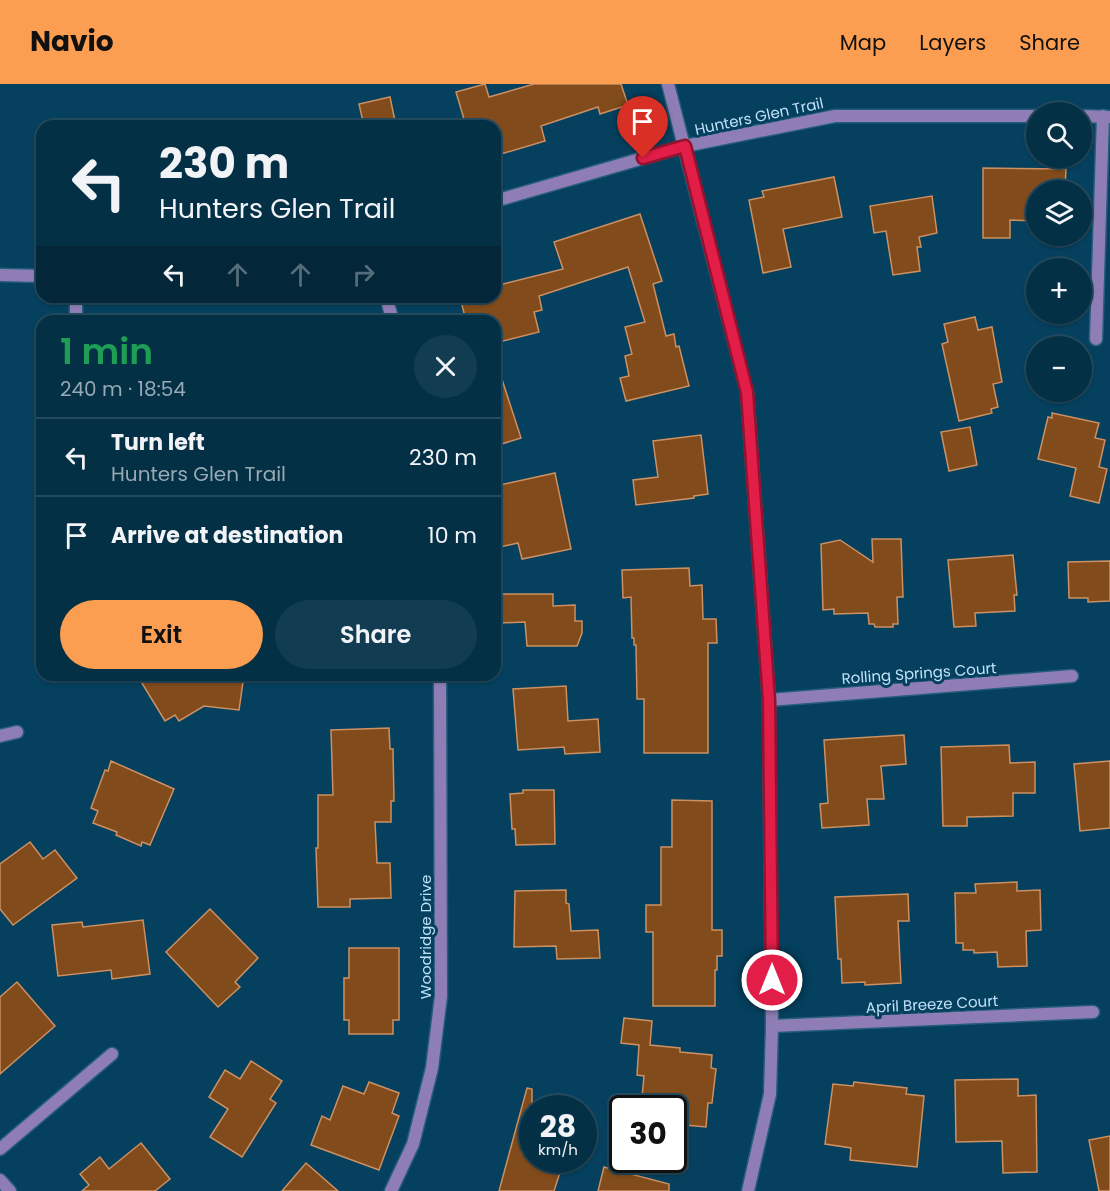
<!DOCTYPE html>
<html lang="en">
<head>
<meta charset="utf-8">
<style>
  body { margin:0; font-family:Poppins,sans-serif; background:#123c51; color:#f1f3f6; height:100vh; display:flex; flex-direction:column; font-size:22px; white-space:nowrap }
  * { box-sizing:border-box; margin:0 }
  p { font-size:20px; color:#97a9b3 }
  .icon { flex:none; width:33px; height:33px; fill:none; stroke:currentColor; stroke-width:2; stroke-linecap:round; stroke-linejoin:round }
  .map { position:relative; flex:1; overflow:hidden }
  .details { position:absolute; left:36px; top:231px; width:465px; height:366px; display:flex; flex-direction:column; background:#043046; border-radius:18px; box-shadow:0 2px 4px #0004,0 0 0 2px #254b5f }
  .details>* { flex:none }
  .top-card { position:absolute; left:36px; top:36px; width:465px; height:183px; border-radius:18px; box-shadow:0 2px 4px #0004,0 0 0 2px #254b5f; background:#043046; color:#f1f3f6; overflow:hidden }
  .controls { position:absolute; left:1026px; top:18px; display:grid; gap:12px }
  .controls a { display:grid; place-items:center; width:66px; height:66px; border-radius:50%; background:#043046; box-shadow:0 2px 4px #0004,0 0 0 2px #254b5f; font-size:30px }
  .speed { position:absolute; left:519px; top:1011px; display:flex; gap:12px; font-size:30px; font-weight:700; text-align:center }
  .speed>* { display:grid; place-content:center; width:78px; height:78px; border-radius:50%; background:#043046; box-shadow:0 2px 4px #0004,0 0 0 2px #254b5f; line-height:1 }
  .speed small { font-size:15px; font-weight:400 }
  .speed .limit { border:3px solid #111; border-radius:9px; background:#fff; color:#111 }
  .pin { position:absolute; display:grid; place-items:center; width:51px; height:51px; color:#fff; margin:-62px -26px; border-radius:50% 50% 50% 0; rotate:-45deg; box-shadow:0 0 6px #0007 }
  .pin .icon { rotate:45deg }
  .me { position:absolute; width:66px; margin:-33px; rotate:0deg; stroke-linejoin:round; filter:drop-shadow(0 0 4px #0008) }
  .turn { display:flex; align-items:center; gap:21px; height:126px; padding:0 24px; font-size:27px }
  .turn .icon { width:78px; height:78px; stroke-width:2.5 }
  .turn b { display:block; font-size:42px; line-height:51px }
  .lanes { display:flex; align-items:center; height:57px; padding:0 24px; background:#0003; justify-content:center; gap:30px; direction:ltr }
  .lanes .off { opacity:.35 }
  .round { display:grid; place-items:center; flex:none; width:63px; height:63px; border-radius:32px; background:#123c51 }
  .head { display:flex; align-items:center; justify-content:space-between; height:102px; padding:0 24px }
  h1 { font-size:36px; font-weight:600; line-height:45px; color:#1e9e55 }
  .button { display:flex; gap:12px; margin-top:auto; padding:12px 24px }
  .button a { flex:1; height:69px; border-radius:36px; background:#fb9e51; color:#111; font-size:24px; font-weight:600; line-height:69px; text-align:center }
  .button a+a { background:#123c51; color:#f1f3f6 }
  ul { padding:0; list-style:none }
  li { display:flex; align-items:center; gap:18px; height:78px; padding:0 24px; border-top:2px solid #254b5f }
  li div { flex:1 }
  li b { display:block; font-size:22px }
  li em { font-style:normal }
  header { display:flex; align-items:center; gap:36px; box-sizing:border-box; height:84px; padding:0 30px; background:#fb9e51; color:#111 }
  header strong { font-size:28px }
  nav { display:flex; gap:33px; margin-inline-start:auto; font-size:21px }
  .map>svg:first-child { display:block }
  .building { fill:#814b1b; stroke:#cc9062; stroke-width:1.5 }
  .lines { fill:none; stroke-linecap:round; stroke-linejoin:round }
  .minor-casing { stroke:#265d7a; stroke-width:15 }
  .minor { stroke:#8f7eb5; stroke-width:12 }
  .route-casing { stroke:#92132f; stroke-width:15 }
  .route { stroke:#e11d48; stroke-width:10 }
  .labels { text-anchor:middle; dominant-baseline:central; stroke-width:6; stroke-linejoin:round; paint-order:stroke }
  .street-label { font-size:15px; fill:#bfe0f7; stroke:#05405e }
</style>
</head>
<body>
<header>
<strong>Navio</strong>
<nav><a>Map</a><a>Layers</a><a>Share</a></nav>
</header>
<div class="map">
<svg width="1110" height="1107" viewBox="0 0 1110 1107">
  <rect width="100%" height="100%" fill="#05405e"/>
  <g class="building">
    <polygon points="485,0 489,13 534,0 621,0 628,21 600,30 598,23 541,42 545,57 501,70 499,65 495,66 495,42 466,42 456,8"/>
    <polygon points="390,13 396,42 364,42 359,20"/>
    <polygon points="983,84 1066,85 1065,106 1036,106 1036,137 1010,136 1010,154 983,154"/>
    <polygon points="834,93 842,133 783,145 791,183 763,189 749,116 764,113 762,107"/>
    <polygon points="932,112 937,149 919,153 921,163 917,163 920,187 893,191 886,147 874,149 870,122"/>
    <polygon points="640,130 662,197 653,200 666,252 674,250 676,263 679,262 689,302 626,317 620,294 629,292 625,272 632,270 625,243 645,238 628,183 539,212 542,226 534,228 539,248 495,259 495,237 466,237 460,213 495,213 495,202 563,185 554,158"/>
    <polygon points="975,233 978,246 992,243 1002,298 993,300 998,323 991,325 992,329 959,337 942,260 948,258 944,240"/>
    <polygon points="495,286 499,286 521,354 495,362"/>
    <polygon points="1052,329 1099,339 1095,354 1105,356 1099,383 1107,385 1099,419 1070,412 1076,384 1038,375 1048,333 1052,334"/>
    <polygon points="970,343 977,381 949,387 941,348"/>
    <polygon points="701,351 708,410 694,412 694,414 636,421 633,396 658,393 653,357"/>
    <polygon points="555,389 571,465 522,475 518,459 495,464 495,402"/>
    <polygon points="872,455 901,455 903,513 897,513 898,540 893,540 893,543 875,543 874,540 869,540 868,529 834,530 834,525 823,526 821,460 840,456 873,478"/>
    <polygon points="1013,471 1017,511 1014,511 1015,527 975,529 976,542 954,543 948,476"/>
    <polygon points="1110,477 1110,517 1088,518 1088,514 1069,514 1068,478"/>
    <polygon points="689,484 690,502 702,501 703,535 716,535 717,559 708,559 708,669 644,669 644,615 637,615 636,561 634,561 634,554 632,554 631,513 623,514 622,486"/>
    <polygon points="499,510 553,510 553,522 575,521 575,537 582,537 582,549 577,562 527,562 525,538 500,539"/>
    <polygon points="137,591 244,591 239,626 204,622 179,637 175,631 165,637"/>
    <polygon points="566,602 568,637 598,635 600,668 565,670 564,663 518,666 513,605"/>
    <polygon points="389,644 390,665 393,665 394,717 391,717 391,738 375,738 377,779 390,779 391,814 350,815 350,823 318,823 316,764 318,764 318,711 333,711 331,646"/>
    <polygon points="904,651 906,680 881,682 884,715 867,715 869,741 822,744 820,720 828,719 824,656"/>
    <polygon points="1009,661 1010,679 1035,678 1035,709 1013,709 1013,732 967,733 967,742 943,742 941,663"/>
    <polygon points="111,677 174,705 150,761 142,758 141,762 116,751 117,748 93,739 98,727 91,724 105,686 108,687"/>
    <polygon points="1110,677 1110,744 1080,747 1074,680"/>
    <polygon points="523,706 554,706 555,760 516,761 515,745 512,745 510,710 523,709"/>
    <polygon points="672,716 712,717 712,846 722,846 722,872 717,872 717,886 715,886 715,922 653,922 653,848 646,848 646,821 661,821 661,763 672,763"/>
    <polygon points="30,758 43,775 55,766 77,794 13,841 0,825 0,780"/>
    <polygon points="1017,798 1017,807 1040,806 1041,846 1026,847 1027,882 998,883 997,868 974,869 974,866 963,866 963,859 956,859 955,809 976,809 975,800"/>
    <polygon points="566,806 566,819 569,820 571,847 598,846 600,874 557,875 556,862 514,863 515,807"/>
    <polygon points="908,810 909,837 898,837 901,899 865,901 865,898 842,899 841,875 838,875 835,813"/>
    <polygon points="210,825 258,874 235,898 240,903 218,923 166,868"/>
    <polygon points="143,836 150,890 112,895 111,886 58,892 52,841 82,838 83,843"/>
    <polygon points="349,864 399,864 399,936 393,936 393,950 349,950 349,936 344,936 344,894 349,894"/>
    <polygon points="17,898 55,942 0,990 0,913"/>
    <polygon points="624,934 652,937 650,961 680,964 680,968 712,971 711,984 716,985 712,1019 708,1019 706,1043 674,1040 674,1024 641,1024 644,992 637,991 639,961 621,959"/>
    <polygon points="251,977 282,997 270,1015 276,1019 242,1073 210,1053 228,1025 209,1013 225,986 240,995"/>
    <polygon points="1018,995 1018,1012 1036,1011 1037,1088 1003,1089 1002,1057 956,1058 955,996"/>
    <polygon points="369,998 399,1009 392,1029 399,1032 379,1086 311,1061 322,1032 330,1036 343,1002 364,1010"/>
    <polygon points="854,998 907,1004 906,1010 924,1012 917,1083 850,1076 851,1064 825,1060 833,1000 853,1002"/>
    <polygon points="527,1004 532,1005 532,1076 564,1076 554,1107 499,1107"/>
    <polygon points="1110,1052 1110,1107 1099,1107 1089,1056"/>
    <polygon points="141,1059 170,1095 155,1107 82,1107 89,1101 80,1090 100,1073 109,1085"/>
    <polygon points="306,1079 338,1107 282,1107"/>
    <polygon points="604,1083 669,1100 669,1107 598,1107"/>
  </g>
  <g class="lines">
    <g class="minor-casing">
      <g id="minor">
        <polyline points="668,0 747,308 769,616 772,942 770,1010 748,1107"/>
        <polyline points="1082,32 1109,33"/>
        <polyline points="495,117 685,62 835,32 1036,32"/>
        <polyline points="0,191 42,192"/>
        <polyline points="386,213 393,237"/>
        <polyline points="76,237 76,213"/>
        <polyline points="1096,255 1103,32"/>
        <polyline points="769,616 1072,592"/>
        <polyline points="0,652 17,648"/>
        <polyline points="772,942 1093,928"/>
        <polyline points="0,1065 112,970"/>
        <polyline points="0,1096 10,1107"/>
        <polyline points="391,1107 413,1060 432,984 441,912 440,591"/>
      </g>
    </g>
    <use href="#minor" class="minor"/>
  </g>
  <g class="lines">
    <g class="route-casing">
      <polyline id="route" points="643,74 685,62 747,308 769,616 772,896"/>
    </g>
    <use href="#route" class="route"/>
  </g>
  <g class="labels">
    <g class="street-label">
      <text transform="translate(759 32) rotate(-12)">Hunters Glen Trail</text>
      <text transform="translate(919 589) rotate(-4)">Rolling Springs Court</text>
      <text transform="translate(425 853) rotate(-90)">Woodridge Drive</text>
      <text transform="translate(932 920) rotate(-3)">April Breeze Court</text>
    </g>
  </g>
</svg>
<div class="controls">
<a><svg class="icon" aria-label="search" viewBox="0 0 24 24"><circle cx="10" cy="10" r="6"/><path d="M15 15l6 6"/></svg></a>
<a><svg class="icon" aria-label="layers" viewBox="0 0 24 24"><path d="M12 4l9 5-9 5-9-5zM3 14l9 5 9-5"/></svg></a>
<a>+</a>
<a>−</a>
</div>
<div class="speed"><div>28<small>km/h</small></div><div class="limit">30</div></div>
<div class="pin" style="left:643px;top:74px;background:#d93025"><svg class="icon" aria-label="arrive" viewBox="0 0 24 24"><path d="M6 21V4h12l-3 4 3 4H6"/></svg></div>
<svg class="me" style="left:772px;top:896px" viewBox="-20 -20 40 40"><circle r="17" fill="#e11d48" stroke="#fff" stroke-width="3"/><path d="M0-11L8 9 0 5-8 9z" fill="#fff"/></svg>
<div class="top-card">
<div class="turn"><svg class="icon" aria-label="left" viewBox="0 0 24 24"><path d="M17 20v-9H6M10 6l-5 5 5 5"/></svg><div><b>230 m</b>Hunters Glen Trail</div></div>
<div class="lanes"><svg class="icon" aria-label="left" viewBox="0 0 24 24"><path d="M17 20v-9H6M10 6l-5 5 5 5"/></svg><svg class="icon off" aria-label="ahead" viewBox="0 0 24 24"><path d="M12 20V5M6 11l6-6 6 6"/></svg><svg class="icon off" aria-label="ahead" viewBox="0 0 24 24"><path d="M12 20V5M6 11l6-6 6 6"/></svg><svg class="icon off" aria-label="right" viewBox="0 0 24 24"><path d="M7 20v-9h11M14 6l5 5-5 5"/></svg></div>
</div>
<section class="details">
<div class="head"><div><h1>1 min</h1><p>240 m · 18:54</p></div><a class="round"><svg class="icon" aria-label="close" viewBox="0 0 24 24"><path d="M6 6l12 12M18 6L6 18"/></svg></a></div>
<ul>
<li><svg class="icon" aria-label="left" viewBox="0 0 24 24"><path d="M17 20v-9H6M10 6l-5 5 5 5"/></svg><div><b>Turn left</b><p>Hunters Glen Trail</p></div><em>230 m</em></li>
<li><svg class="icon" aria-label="arrive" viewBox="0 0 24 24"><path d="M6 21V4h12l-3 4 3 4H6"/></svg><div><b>Arrive at destination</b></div><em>10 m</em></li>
</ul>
<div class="button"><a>Exit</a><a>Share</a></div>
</section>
</div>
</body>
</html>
